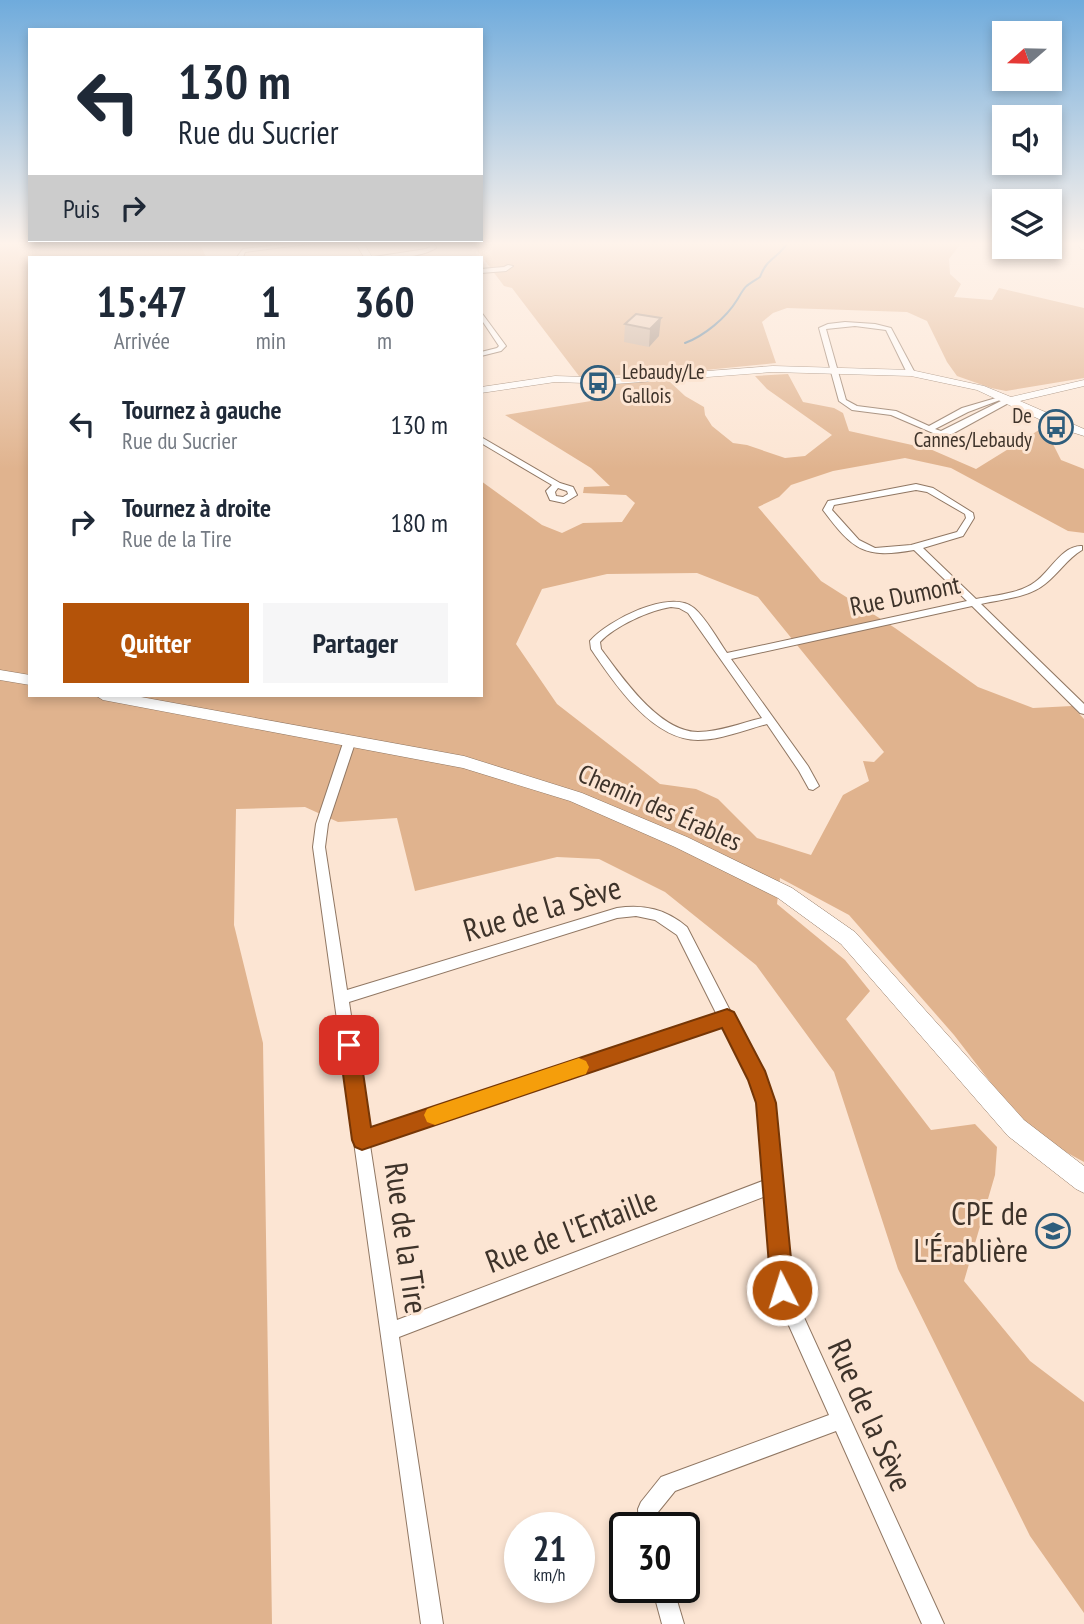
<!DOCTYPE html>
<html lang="fr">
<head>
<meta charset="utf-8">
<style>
  body { margin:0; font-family:"PT Sans Narrow",sans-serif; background:#f6f6f7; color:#1f2937; height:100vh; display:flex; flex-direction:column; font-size:26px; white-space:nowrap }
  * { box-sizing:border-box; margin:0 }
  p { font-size:23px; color:#747a83 }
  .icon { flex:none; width:38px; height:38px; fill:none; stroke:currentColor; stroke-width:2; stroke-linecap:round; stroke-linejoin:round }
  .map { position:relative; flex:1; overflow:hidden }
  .details { position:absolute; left:28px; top:256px; width:455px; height:441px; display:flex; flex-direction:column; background:#fff; border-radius:0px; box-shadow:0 4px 10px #0003 }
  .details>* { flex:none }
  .top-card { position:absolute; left:28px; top:28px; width:455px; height:214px; border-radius:0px; box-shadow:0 4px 10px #0003; background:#fff; color:#1f2937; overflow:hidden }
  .needle { width:46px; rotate:250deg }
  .buttons { position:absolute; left:992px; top:21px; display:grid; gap:14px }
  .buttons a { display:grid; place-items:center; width:70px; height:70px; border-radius:0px; background:#fff; box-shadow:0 4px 10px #0003; font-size:35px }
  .speed { position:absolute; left:504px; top:1512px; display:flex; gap:14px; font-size:35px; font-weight:700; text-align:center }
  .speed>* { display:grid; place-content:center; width:91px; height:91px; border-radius:50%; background:#fff; box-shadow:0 4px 10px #0003; line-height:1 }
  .speed small { font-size:18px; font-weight:400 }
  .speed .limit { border:4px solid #111; border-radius:10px; background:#fff; color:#111 }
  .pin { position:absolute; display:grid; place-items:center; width:60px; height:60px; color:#fff; margin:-30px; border-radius:14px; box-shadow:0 4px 10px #0006 }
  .me { position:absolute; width:77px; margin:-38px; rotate:355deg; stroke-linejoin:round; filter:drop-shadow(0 0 5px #0008) }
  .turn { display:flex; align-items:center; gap:24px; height:147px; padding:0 35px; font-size:32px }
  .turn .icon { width:91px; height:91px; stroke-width:2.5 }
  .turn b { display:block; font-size:49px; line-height:60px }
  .then { display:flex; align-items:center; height:66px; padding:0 35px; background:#0003; gap:14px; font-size:26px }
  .eta { display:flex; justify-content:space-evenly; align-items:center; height:119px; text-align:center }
  .eta b { font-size:42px; font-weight:700; line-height:49px }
  .primary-button { display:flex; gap:14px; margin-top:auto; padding:14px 35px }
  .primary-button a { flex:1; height:80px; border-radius:0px; background:#b45309; color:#fff; font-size:28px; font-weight:700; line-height:80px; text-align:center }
  .primary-button a+a { background:#f6f6f7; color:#1f2937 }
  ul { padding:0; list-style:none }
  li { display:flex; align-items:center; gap:21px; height:98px; padding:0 35px }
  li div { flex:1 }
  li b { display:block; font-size:26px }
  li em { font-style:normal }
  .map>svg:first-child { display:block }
  .green { fill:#e0b38e; fill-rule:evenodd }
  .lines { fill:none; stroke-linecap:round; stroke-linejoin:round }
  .stream { stroke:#527d9a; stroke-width:2 }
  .street-casing { stroke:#907763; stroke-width:2 }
  .secondary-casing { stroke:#907763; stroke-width:1 }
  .street { fill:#fff; fill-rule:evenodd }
  .secondary { fill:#fff; fill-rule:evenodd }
  .wall { fill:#c6ae9b }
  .shaded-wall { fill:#a18d7e }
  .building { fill:#e6cab4; stroke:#a18d7e; stroke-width:2 }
  .route { fill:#b45309; stroke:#753606; stroke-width:2 }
  .slow { fill:#f59e0b }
  .labels { text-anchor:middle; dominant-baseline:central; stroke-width:6; stroke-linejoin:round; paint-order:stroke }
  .far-poi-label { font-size:21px; fill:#3e332a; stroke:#fce5d3; text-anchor:start }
  .street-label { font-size:26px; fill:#3e332a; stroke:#fce5d3 }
  .near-street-label { font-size:32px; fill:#3e332a; stroke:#fce5d3 }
  .near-poi-label { font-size:32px; fill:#3e332a; stroke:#fce5d3; text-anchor:end }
</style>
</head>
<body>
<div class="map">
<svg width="1084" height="1624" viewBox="0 0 1084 1624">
  <rect width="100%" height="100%" fill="#fce5d3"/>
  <g class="green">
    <path d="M0,242H199L206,257H30V695H481V481L542,525L562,533L583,523L622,522L635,503L626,495L583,493L584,487L610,486L591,468L505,415L591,401L581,383L668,380L685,396L704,407L705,415L712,426L733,443L747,445L785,458L805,456L832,435L767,389L755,376L788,374L803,402L834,408L843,413L849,431L930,449L976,469L1047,425L1055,428L1057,434L1053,444L1061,460L1084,469V533L1068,531L951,468L905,458L833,471L791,485L779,497L758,507L821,581L895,628L978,687L1033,708L1072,706L1084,719V1162L1053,1145L1015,1114L954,1035L849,915L780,878L777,904L845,960L870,991L846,1019L931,1130L975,1124L997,1147L995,1175L964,1281L1030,1361L1084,1402V1613L1030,1536L898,1269L834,1072L756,965L665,892L599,859L557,857L415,891L397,818L338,822L305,807L236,809L234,925L263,1043L272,1624H0ZM697,573L758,597L884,752L874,762L863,761L869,781L843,795L811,855L757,838L718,799L696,789L660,784L557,704L516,644L542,589L607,574Z"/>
    <polygon points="471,242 962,242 949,259 950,274 961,284 954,297 992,300 999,288 1084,308 1084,378 1006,391 991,388 957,376 947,362 927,321 907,312 787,308 773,313 762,322 776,363 665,374 579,376 512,288 504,286"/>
  </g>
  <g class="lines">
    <path class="stream" d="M685,343C704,336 726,318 737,300C746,285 744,287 760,277C767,257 779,258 788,242"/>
    <g class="street-casing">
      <g id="street">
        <polygon points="305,242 322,242 245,252 243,257 237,257 243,249"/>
        <path d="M428,242H434L436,248C421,258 392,258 374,257L426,249L430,247Z"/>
        <polygon points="508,265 513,266 506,271 481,273 481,269 504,267"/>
        <polygon points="481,312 506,346 501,351 481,356 481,352 497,348 499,346 481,319"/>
        <polygon points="845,322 875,324 891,328 915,373 911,375 907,373 886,330 855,326 826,329 846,400 857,406 896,411 929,426 962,408 996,398 1000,400 968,412 935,429 941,431 1007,398 1014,400 952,434 940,436 891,415 852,410 839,401 819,328 828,324"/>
        <path d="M481,437L560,483L573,487L577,495L564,503L550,500L546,491L552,485L481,443ZM558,488L567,491L568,494L563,497L556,496L555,492Z"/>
        <path d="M916,484L933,488L973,513L974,518L963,536L923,548L976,599C995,595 1019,594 1035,582C1050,572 1062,545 1082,546V550C1067,559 1059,573 1045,584C1028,598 1002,599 981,604L1084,704V714L1080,713L972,606L731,659L808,766L819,786L813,790L809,789L799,771L767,724C744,730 721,740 698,740C652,740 614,683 591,649L590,641C607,621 670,588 694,608C706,618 718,640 727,653L967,601L914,550C864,559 853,550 823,510L828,501ZM916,490L927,492L965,514L966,518L957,532L911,545L875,548L859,540L832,510L834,505ZM671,607L679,608L688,613L762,718C741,723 719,732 698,732C659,732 622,677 601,649L600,642C615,626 650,610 671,607Z"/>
        <path d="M350,736L356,740L328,824L325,847L347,990L617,908C644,904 666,909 687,927L771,1090L777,1122L791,1289L944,1624H922L836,1431L675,1491L658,1512L659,1528H639L638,1509L641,1502L661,1477L829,1415L773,1290L766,1196L399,1337L443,1624H421L313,847L316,824L344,740ZM636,916L655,920L677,935L717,1015L368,1130L349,1002L617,918ZM723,1026L755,1091L761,1122L765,1180L397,1320L370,1145Z"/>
        <polygon points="652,1587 673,1587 684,1624 662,1624"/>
      </g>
    </g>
    <g class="secondary-casing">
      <g id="secondary">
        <polygon points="355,242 363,242 372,257 364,257"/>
        <polygon points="1077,242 1084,242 1084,249 1081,249"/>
        <polygon points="773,366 911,370 984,386 1011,397 1084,380 1084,386 1020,401 1084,429 1084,436 1056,427 977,390 911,376 773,372 615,384 555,382 481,393 481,387 555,376 615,378"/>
        <polygon points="0,670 30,675 30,685 0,680"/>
        <polygon points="95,695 130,695 464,756 582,793 687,837 792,888 855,932 1024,1120 1084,1166 1084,1193 1076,1189 1008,1136 841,944 778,898 675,847 570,801 463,768 103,700"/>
      </g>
    </g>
    <use href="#street" class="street"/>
    <use href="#secondary" class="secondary"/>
  </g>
  <polygon class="wall" points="636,314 659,336 649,347 624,342 625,324"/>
  <polygon class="shaded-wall" points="661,318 659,336 649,347 650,329"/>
  <polygon class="building" points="636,314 661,318 650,329 625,324"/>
  <linearGradient id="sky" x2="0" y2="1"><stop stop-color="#6fabdc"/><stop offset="0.52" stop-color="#fef3eb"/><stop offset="1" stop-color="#fef3eb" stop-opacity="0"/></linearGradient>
  <rect width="1084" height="469" fill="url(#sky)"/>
  <polygon class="route" points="727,1009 734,1012 765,1071 776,1103 794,1290 790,1298 782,1301 774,1298 771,1290 756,1103 748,1080 722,1028 362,1150 355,1147 352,1140 339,1045 342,1039 349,1036 356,1039 359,1045 371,1127"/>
  <polygon class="slow" points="579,1058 586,1061 589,1067 586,1074 579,1076 435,1125 427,1122 424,1115 427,1109 435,1106"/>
  <defs>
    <g id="bus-ring" transform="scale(1.75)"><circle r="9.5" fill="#fce5d3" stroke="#2e5d7c" stroke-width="1.5"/><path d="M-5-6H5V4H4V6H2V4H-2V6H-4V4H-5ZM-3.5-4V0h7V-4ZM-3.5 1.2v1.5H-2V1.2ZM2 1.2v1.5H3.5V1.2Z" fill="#2e5d7c"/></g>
    <g id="school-ring" transform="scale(1.75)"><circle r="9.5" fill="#fce5d3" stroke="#2e5d7c" stroke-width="1.5"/><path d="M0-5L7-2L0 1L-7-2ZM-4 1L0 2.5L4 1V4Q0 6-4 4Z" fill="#2e5d7c"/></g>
  </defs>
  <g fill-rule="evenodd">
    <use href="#bus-ring" x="598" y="383"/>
    <use href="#bus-ring" x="1056" y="427"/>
    <use href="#school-ring" x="1053" y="1231"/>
  </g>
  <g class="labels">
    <g class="far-poi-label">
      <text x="622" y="371">Lebaudy/Le<tspan x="622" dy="24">Gallois</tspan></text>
      <text x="1032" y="415" text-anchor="end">De<tspan x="1032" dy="24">Cannes/Lebaudy</tspan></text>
    </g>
    <g class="street-label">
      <text transform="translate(905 595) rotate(-12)">Rue Dumont</text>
      <text transform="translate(660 807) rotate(24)">Chemin des Érables</text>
    </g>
    <g class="near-street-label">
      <text transform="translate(542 908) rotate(-16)">Rue de la Sève</text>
      <text transform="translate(571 1230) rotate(-21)">Rue de l'Entaille</text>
      <text transform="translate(407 1238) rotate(82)">Rue de la Tire</text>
      <text transform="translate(871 1415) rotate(66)">Rue de la Sève</text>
    </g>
    <g class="near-poi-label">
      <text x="1028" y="1213">CPE de<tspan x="1028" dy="37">L'Érablière</tspan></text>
    </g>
  </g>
</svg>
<div class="buttons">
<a><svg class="needle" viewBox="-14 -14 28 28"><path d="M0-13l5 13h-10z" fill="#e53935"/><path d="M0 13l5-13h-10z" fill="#747a83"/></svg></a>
<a><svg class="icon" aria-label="sound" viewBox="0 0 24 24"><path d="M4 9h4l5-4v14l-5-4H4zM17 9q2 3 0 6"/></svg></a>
<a><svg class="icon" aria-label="layers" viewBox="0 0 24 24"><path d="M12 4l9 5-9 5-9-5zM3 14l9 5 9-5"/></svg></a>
</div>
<div class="speed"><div>21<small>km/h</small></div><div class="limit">30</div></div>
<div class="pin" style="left:349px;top:1045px;background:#d93025"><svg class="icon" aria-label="arrive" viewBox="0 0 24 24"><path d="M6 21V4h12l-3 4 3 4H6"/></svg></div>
<svg class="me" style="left:782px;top:1290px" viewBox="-20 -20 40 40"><circle r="17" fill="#b45309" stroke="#fff" stroke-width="3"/><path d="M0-11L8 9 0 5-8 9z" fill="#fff"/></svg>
<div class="top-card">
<div class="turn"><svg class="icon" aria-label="left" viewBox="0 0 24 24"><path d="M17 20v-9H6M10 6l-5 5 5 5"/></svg><div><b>130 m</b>Rue du Sucrier</div></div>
<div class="then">Puis<svg class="icon" aria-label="right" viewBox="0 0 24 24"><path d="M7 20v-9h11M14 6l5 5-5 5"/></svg></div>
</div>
<section class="details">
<div class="eta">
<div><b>15:47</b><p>Arrivée</p></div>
<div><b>1</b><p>min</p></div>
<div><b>360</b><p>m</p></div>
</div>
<ul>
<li><svg class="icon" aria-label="left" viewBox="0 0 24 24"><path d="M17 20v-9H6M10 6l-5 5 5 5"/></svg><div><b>Tournez à gauche</b><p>Rue du Sucrier</p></div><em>130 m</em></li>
<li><svg class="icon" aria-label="right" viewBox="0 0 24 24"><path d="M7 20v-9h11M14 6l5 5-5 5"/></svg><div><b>Tournez à droite</b><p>Rue de la Tire</p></div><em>180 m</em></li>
</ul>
<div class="primary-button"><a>Quitter</a><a>Partager</a></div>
</section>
</div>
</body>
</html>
